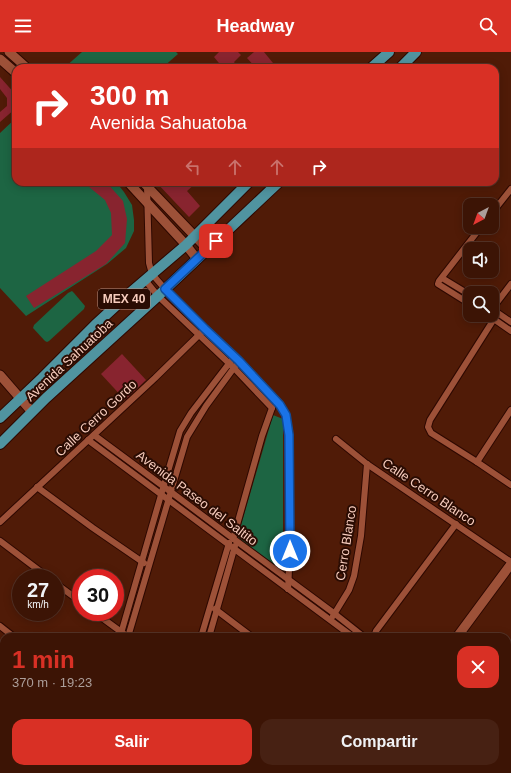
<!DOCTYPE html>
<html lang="es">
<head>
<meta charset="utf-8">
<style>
  body { margin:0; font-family:Helvetica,sans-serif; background:#472113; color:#f1f3f6; height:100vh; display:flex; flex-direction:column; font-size:15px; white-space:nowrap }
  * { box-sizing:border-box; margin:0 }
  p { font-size:13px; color:#ac9e9a }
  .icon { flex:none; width:22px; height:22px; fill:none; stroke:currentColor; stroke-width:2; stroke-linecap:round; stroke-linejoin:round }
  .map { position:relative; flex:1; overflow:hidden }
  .details { position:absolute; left:0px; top:581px; width:511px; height:140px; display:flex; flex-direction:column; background:#3c1405; border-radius:12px 12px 0 0; box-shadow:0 2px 10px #0003,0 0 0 1px #553327 }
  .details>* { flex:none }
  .banner { position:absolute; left:12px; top:12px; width:487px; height:122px; border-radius:12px; box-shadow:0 2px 10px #0003,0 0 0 1px #553327; background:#d93025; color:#fff; overflow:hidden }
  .needle { width:26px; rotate:221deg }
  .tools { position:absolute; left:463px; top:146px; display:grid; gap:8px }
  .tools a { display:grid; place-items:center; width:36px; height:36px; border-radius:8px; background:#3c1405; box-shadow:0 2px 10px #0003,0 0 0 1px #553327; font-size:20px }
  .speed { position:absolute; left:12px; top:517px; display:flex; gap:8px; font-size:20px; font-weight:700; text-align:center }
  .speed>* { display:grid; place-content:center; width:52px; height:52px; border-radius:50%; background:#3c1405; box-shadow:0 2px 10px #0003,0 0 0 1px #553327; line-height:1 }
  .speed small { font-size:10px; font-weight:400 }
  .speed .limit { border:6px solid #d22; background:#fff; color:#111 }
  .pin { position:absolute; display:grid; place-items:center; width:34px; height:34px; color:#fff; margin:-17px; border-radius:8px; box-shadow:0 2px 6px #0006 }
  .me { position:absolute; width:44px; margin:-22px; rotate:0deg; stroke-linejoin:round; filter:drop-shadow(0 0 3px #0008) }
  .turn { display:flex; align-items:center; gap:14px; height:84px; padding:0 12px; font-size:18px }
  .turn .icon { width:52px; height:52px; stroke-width:2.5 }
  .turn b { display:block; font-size:28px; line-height:34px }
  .lanes { display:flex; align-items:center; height:38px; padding:0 12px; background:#0003; justify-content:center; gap:20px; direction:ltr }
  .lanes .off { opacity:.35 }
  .round { display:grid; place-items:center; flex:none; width:42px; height:42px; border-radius:12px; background:#472113 }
  .overview { display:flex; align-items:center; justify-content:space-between; height:68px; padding:0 12px }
  h1 { font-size:24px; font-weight:700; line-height:30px; color:#d93025 }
  .cta { display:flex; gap:8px; margin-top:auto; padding:8px 12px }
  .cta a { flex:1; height:46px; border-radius:12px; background:#d93025; color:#fff; font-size:16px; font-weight:700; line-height:46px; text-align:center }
  .cta a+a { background:#472113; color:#f1f3f6 }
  header { display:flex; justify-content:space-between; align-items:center; height:52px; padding:0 12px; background:#d93025; color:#fff; font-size:18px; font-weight:700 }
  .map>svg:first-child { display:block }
  .green { fill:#1d6543 }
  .building { fill:#88242f }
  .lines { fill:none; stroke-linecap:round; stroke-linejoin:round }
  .street-casing { stroke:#2d0800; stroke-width:8 }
  .secondary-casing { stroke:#2d0800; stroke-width:11 }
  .primary-casing { stroke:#2d0800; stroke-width:12 }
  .street { stroke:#9d5138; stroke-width:6 }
  .secondary { stroke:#9d5138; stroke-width:9 }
  .primary { stroke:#5094a0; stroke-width:10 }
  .route-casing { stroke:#114b97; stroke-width:10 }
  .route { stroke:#1a73e8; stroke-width:7 }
  .labels { text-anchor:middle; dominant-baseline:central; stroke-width:4; stroke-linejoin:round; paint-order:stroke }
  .shield { fill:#2a0c03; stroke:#ba9285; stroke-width:1 }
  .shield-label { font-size:12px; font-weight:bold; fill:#f7ccbd }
  .street-label { font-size:13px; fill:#f7ccbd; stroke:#2a0c03 }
</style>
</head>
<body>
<header><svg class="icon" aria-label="menu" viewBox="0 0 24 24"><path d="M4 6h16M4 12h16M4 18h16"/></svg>Headway<svg class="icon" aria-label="search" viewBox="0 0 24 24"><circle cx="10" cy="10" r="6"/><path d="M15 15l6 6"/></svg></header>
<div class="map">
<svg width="511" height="721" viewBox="0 0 511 721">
  <rect width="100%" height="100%" fill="#501b07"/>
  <g class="green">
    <polygon points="82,0 176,0 178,2 162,16 64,16"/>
    <polygon points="16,66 16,130 116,130 124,140 132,153 134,168 134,179 126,196 107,212 26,264 0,236 0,81"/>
    <polygon points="72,239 74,241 85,254 84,257 49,289 47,290 45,289 33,276 34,273 68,241"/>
    <polygon points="273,363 283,367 283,520 237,487"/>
  </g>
  <g class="building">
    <polygon points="219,0 238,0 241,3 234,10 238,16 223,16 214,5"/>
    <polygon points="254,0 264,0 273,11 273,16 256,16 247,6"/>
    <polygon points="0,25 16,43 16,56 0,70 0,60 7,54 7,46 0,37"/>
    <polygon points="83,130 106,130 123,149 127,167 125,191 106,212 34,256 26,244 96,199 112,183 111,161 105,148"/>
    <polygon points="156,130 197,130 187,139 200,154 189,165"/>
    <polygon points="122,302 146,328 125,348 101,322"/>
  </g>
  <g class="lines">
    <g class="street-casing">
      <g id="street">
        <polyline points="147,135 149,211 152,222 165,237 239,309 283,357 286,363 289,383 290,499 288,537"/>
        <polyline points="492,161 511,137"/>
        <polyline points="442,226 470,243"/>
        <polyline points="145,228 158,244 234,316 272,356"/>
        <polyline points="511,232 492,257 511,270"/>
        <polyline points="470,252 438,232 439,229 481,175"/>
        <polyline points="488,263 511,279"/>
        <polyline points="494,267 430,368 428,375 431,381 477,410 511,433"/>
        <polyline points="94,383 171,440 231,485 335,562 364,585"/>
        <polyline points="336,387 367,412 511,510"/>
        <polyline points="88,388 353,585"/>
        <polyline points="477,410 511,358"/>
        <polyline points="37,435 93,476 144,511"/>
        <polyline points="0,470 155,326 205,277"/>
        <polyline points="233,487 262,384 272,356"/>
        <polyline points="0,489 49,526"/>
        <polyline points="55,531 81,550"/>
        <polyline points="215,557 252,585"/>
        <polyline points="94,560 124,582"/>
        <polyline points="333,564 349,538 354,524 361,484 367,412"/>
        <polyline points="0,574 14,585"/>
        <polyline points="120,585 161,443 180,379 191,361 234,305"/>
        <polyline points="128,585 187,385 206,354 239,309"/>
        <polyline points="201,585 229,491"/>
        <polyline points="209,585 235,494"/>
        <polyline points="374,585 376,579 456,472"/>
        <polyline points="507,631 511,626"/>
        <polyline points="507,653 511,650"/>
        <polyline points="0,670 4,673"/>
        <polyline points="0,681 4,684"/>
        <polyline points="209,717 213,721"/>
        <polyline points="220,717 224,721"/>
        <polyline points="391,717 394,721"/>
        <polyline points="475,717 478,721"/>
        <polyline points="484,717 487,721"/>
        <polyline points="266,721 268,717"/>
        <polyline points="275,721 278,717"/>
        <polyline points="355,721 358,717"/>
        <polyline points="428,721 433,717"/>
      </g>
    </g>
    <g class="secondary-casing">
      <g id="secondary">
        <polyline points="9,0 27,16"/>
        <polyline points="0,7 16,21"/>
        <polyline points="128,130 186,193 197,207"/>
        <polyline points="143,130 207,197"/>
        <polyline points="0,323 32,360"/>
        <polyline points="457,585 511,512"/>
      </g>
    </g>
    <g class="primary-casing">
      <g id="primary">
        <polyline points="371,16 389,0"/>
        <polyline points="400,16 416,0"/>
        <polyline points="0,366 42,326 95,273 131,240 186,193 249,130"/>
        <polyline points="0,392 46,346 158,244 279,130"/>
      </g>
    </g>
    <use href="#street" class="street"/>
    <use href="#secondary" class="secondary"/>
    <use href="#primary" class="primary"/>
  </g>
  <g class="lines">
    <g class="route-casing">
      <polyline id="route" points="216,189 165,237 205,277 239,309 280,353 286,363 289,383 290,499"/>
    </g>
    <use href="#route" class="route"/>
  </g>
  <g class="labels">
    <rect class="shield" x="98" y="237" width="52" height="20" rx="3"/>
    <g class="shield-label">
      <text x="124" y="247">MEX 40</text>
    </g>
    <g class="street-label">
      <text transform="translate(69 308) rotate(-43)">Avenida Sahuatoba</text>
      <text transform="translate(96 366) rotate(-43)">Calle Cerro Gordo</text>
      <text transform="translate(429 440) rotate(34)">Calle Cerro Blanco</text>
      <text transform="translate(197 446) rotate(37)">Avenida Paseo del Saltito</text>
      <text transform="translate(346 491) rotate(-81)">Cerro Blanco</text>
    </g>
  </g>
</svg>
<div class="tools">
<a><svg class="needle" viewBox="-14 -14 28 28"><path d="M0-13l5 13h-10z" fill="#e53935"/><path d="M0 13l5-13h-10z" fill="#ac9e9a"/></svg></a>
<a><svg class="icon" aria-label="sound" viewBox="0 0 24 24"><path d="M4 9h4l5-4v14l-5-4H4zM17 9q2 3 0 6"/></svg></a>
<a><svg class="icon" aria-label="search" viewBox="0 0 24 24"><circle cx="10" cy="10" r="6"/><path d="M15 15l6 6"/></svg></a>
</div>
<div class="speed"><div>27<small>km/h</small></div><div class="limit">30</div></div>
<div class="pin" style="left:216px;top:189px;background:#d93025"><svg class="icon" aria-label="arrive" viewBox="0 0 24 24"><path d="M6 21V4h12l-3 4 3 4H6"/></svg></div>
<svg class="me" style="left:290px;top:499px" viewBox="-20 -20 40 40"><circle r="17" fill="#1a73e8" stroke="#fff" stroke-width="3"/><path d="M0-11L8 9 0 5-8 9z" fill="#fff"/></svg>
<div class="banner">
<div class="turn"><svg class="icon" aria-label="right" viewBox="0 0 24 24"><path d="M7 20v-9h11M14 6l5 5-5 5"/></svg><div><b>300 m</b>Avenida Sahuatoba</div></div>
<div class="lanes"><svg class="icon off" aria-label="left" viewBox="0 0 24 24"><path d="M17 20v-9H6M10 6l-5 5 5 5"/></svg><svg class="icon off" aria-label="ahead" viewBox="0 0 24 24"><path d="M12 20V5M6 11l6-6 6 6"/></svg><svg class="icon off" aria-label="ahead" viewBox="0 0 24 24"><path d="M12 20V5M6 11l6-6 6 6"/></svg><svg class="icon" aria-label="right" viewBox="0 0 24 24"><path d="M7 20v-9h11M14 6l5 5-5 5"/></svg></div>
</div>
<section class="details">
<div class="overview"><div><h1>1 min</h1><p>370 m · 19:23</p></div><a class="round" style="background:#d93025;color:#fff"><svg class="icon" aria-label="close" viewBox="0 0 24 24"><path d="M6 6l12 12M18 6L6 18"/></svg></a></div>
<div class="cta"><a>Salir</a><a>Compartir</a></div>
</section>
</div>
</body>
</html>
